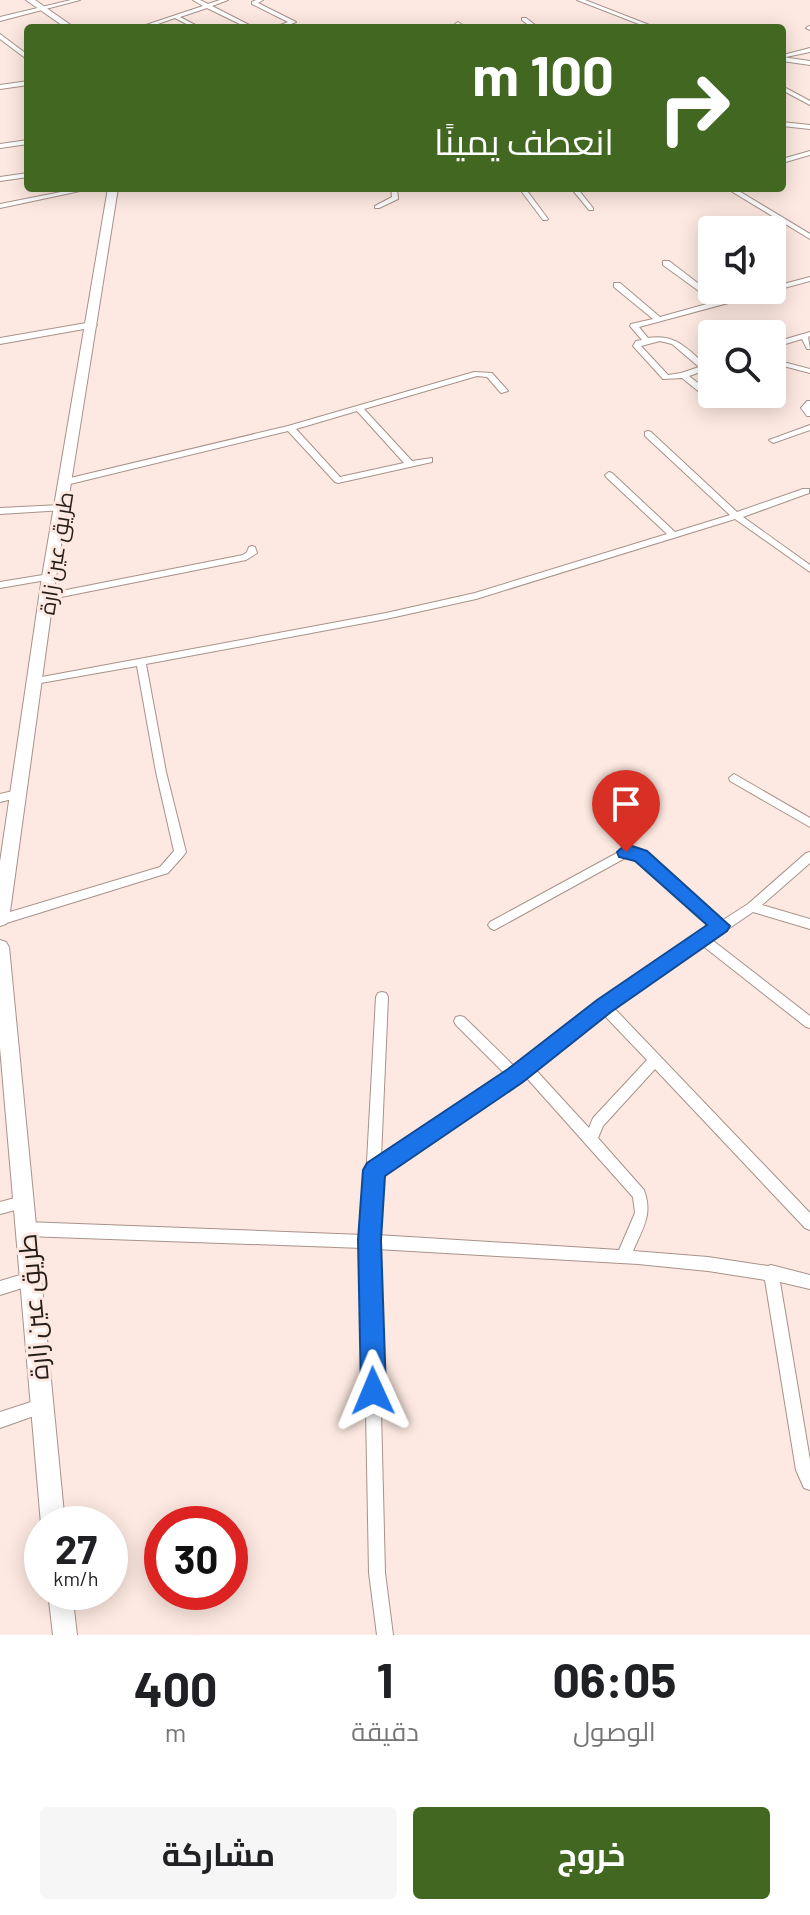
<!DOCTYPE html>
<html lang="ar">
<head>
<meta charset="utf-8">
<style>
  body { margin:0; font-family:Barlow,Cairo,sans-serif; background:#f6f6f6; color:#202124; direction:rtl; height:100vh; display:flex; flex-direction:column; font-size:30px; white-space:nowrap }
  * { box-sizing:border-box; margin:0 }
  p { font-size:26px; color:#757577 }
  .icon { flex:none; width:44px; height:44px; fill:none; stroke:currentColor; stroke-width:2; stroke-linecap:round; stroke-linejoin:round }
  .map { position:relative; height:1635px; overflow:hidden; direction:ltr }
  .panel { display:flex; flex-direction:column; background:#fff; flex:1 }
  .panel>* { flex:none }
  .hud { position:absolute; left:24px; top:24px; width:762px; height:168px; border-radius:8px; box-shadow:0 4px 20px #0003; direction:rtl; background:#416721; color:#fff; overflow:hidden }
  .controls { position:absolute; left:698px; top:216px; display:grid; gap:16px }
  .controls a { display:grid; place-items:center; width:88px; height:88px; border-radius:8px; background:#fff; box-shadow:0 4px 20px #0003; font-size:40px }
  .speed { position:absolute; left:24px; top:1506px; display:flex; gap:16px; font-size:40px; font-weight:700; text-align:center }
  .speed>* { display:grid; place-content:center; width:104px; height:104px; border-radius:50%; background:#fff; box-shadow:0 4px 20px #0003; line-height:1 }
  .speed small { font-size:20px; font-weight:400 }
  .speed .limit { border:12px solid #d22; background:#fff; color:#111 }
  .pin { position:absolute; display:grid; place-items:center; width:68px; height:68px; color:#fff; margin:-82px -34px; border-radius:50% 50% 50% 0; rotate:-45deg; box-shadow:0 0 8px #0007 }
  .pin .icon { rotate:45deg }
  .me { position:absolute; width:88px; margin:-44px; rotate:359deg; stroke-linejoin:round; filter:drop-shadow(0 0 6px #0008) }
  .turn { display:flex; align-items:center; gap:28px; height:168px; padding:0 40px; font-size:36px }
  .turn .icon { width:104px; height:104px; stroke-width:2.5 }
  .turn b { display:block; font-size:56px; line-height:68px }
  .eta { display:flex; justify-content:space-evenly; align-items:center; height:136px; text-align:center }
  .eta b { font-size:48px; font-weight:700; line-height:56px }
  .cta { display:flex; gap:16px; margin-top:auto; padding:16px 40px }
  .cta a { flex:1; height:92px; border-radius:8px; background:#416721; color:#fff; font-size:32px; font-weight:700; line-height:92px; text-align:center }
  .cta a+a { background:#f6f6f6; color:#202124 }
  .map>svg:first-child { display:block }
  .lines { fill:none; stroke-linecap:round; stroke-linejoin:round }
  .minor-casing { stroke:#a89289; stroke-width:2 }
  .tertiary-casing { stroke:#a89289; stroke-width:2 }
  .secondary-casing { stroke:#a89289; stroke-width:2 }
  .primary-casing { stroke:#a89289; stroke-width:2 }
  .minor { fill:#fff; fill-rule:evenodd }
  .tertiary { fill:#fff; fill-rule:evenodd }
  .secondary { fill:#fff; fill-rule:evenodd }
  .primary { fill:#fff; fill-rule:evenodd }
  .route { fill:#1a73e8; stroke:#114b97; stroke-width:2 }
  .labels { text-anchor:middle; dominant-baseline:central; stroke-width:6; stroke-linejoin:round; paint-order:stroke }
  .street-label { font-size:22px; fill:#271e1a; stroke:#fde9e1 }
  .near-street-label { font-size:26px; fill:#271e1a; stroke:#fde9e1 }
</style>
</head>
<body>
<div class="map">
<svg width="810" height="1635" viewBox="0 0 810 1635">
  <rect width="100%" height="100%" fill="#fde9e1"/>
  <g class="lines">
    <g class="minor-casing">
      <g id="minor">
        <polygon points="71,0 80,0 0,21 0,17"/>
        <polygon points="193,0 200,0 208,4 220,0 228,0 212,6 255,28 248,28 207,8 180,17 201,28 194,28 175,18 146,28 137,28 203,6"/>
        <polygon points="256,0 263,0 258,3 296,22 281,28 273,28 288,22 252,4 252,2"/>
        <polygon points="577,0 585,0 657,28 649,28"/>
        <polygon points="522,18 526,18 539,28 532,28 522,20"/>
        <polygon points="458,22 467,28 460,28 455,24"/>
        <polygon points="809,26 810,26 810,30 806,28"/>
        <polygon points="0,34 28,55 28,60 0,39"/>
        <polygon points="810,48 810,52 786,57 783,55"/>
        <polygon points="782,57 810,61 810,65 782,61"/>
        <polygon points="28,81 28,85 0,89 0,85"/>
        <polygon points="782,86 810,101 810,105 782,90"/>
        <polygon points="28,140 28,144 0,148 0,144"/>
        <polygon points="810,151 810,155 782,163 782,159"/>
        <polygon points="28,173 28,177 0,181 0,177"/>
        <polygon points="64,188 67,190 94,188 0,208 0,204 61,192"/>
        <polygon points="391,188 397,188 398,199 379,208 375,208 375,206 392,197"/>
        <polygon points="519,188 525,188 548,219 547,220 543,220"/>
        <polygon points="571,188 577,188 593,208 593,210 589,210"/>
        <polygon points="726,188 734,188 810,234 810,239"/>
        <path d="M663,261H669L720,300L759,290H772V287L810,277V281L639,327L648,338C676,334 686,348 706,365L712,363V368L689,376L723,402L748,399H751V403L718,407L682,378L663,379L633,346L636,341L642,340L630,326L631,324L653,319L614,287V283H620L660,317L714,302L663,265ZM660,341L672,344L699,367L681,373L668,375L641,346Z"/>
        <polygon points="810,332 810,336 808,337 810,349 807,349 802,339 772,348 772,343"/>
        <polygon points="772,359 810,369 810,373 772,363"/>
        <path d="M474,372L492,373L508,391L501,393L487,377L477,376L364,409L412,461L432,458V462L338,483L335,482L288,431L66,485L62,482L66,479L288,426ZM357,411L404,463L340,477L296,429Z"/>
        <polygon points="807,401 810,401 810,416 807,416 801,408"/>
        <polygon points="810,425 810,430 773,443 769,440"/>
        <polygon points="648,431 651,432 737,512 803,489 809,489 809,493 743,517 810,565 810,572 735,519 476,599 386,619 146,664 166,772 186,852 184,855 168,873 0,925 0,915 160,867 174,851 156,772 137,666 35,684 30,681 31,679 386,613 475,593 667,534 606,477 605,475 609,472 612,473 675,532 730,515 645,436 645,432"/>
        <polygon points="61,505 65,508 64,510 0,514 0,508"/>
        <polygon points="252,546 255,547 257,553 246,560 46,600 41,597 46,594 243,555 247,552 249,547"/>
        <polygon points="49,574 54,577 52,579 0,588 0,582"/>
        <polygon points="734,774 810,818 810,827 730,781 729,778"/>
        <polygon points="17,790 21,791 22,794 21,797 0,802 0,794"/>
        <path d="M626,848L645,853L723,920L748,904L806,853L810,852V863L762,905L810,919V929L753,912L712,940L810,1016V1028L806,1027L703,946L613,1007L810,1213V1230L805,1228L655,1069L603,1126L598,1138L644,1190C653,1215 643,1227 633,1251L708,1257L768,1266L771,1265L810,1275V1289L780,1282L810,1460V1490L804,1488L796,1470L765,1280L708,1271L638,1264L377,1249L385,1573L393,1635H377L369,1573L363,1248L26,1236L21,1234L19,1229L21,1224L26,1222L363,1235L376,997L378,993L382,992L386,993L388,997L381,1158L506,1075L456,1025L454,1021L456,1017L460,1016L464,1017L516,1068L600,1002L714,927L637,859L627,857L498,928L494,930L490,928L488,925L490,922ZM603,1014L647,1060L593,1118L589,1128L534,1068ZM525,1076L633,1197L635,1213L619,1250L377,1235L380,1174Z"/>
        <polygon points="22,1196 27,1197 29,1202 27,1207 0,1214 0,1202"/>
        <polygon points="30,1272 35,1274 37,1279 35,1284 0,1295 0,1281"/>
        <polygon points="40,1399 45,1402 48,1407 45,1412 0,1428 0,1412"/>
      </g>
    </g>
    <g class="tertiary-casing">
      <polygon id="tertiary" points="782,122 810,125 810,129 782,126"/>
    </g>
    <g class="secondary-casing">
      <polygon id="secondary" points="92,322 97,325 95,327 0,344 0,338"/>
    </g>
    <g class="primary-casing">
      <g id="primary">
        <polygon points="26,0 35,0 75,28 66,28"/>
        <polygon points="108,188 118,188 56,577 9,919 6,924 0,926 0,862 42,577"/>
        <polygon points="0,940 6,942 9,947 65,1524 41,1524 0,1047"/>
        <polygon points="48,1592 72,1592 77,1635 53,1635"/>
      </g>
    </g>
    <use href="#minor" class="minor"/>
    <use href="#tertiary" class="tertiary"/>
    <use href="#secondary" class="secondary"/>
    <use href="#primary" class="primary"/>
  </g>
  <polygon class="route" points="626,844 647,851 730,926 727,931 611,1012 523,1082 385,1176 381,1240 386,1391 382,1400 373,1404 364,1400 361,1391 358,1240 363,1170 367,1163 508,1069 597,1000 707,925 635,861 619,857 617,852"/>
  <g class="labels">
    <g class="street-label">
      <text transform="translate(55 553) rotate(-81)">طريق عين زارة</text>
    </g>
    <g class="near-street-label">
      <text transform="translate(32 1307) rotate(-95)">طريق عين زارة</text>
    </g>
  </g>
</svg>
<div class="controls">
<a><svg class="icon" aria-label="sound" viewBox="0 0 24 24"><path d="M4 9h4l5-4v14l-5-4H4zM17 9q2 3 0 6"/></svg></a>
<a><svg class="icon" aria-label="search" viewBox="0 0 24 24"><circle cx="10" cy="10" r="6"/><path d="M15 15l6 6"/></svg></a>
</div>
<div class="speed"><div>27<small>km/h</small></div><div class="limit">30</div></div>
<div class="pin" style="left:626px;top:852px;background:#d93025"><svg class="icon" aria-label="arrive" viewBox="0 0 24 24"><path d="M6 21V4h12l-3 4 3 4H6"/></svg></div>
<svg class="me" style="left:373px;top:1391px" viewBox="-20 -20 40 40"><path d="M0-17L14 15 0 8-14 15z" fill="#1a73e8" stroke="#fff" stroke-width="4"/></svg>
<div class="hud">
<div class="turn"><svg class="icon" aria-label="right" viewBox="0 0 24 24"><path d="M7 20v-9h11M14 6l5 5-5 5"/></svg><div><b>100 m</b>انعطف يمينًا</div></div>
</div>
</div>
<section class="panel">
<div class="eta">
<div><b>06:05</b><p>الوصول</p></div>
<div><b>1</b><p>دقيقة</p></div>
<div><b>400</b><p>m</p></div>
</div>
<div class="cta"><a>خروج</a><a>مشاركة</a></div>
</section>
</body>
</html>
